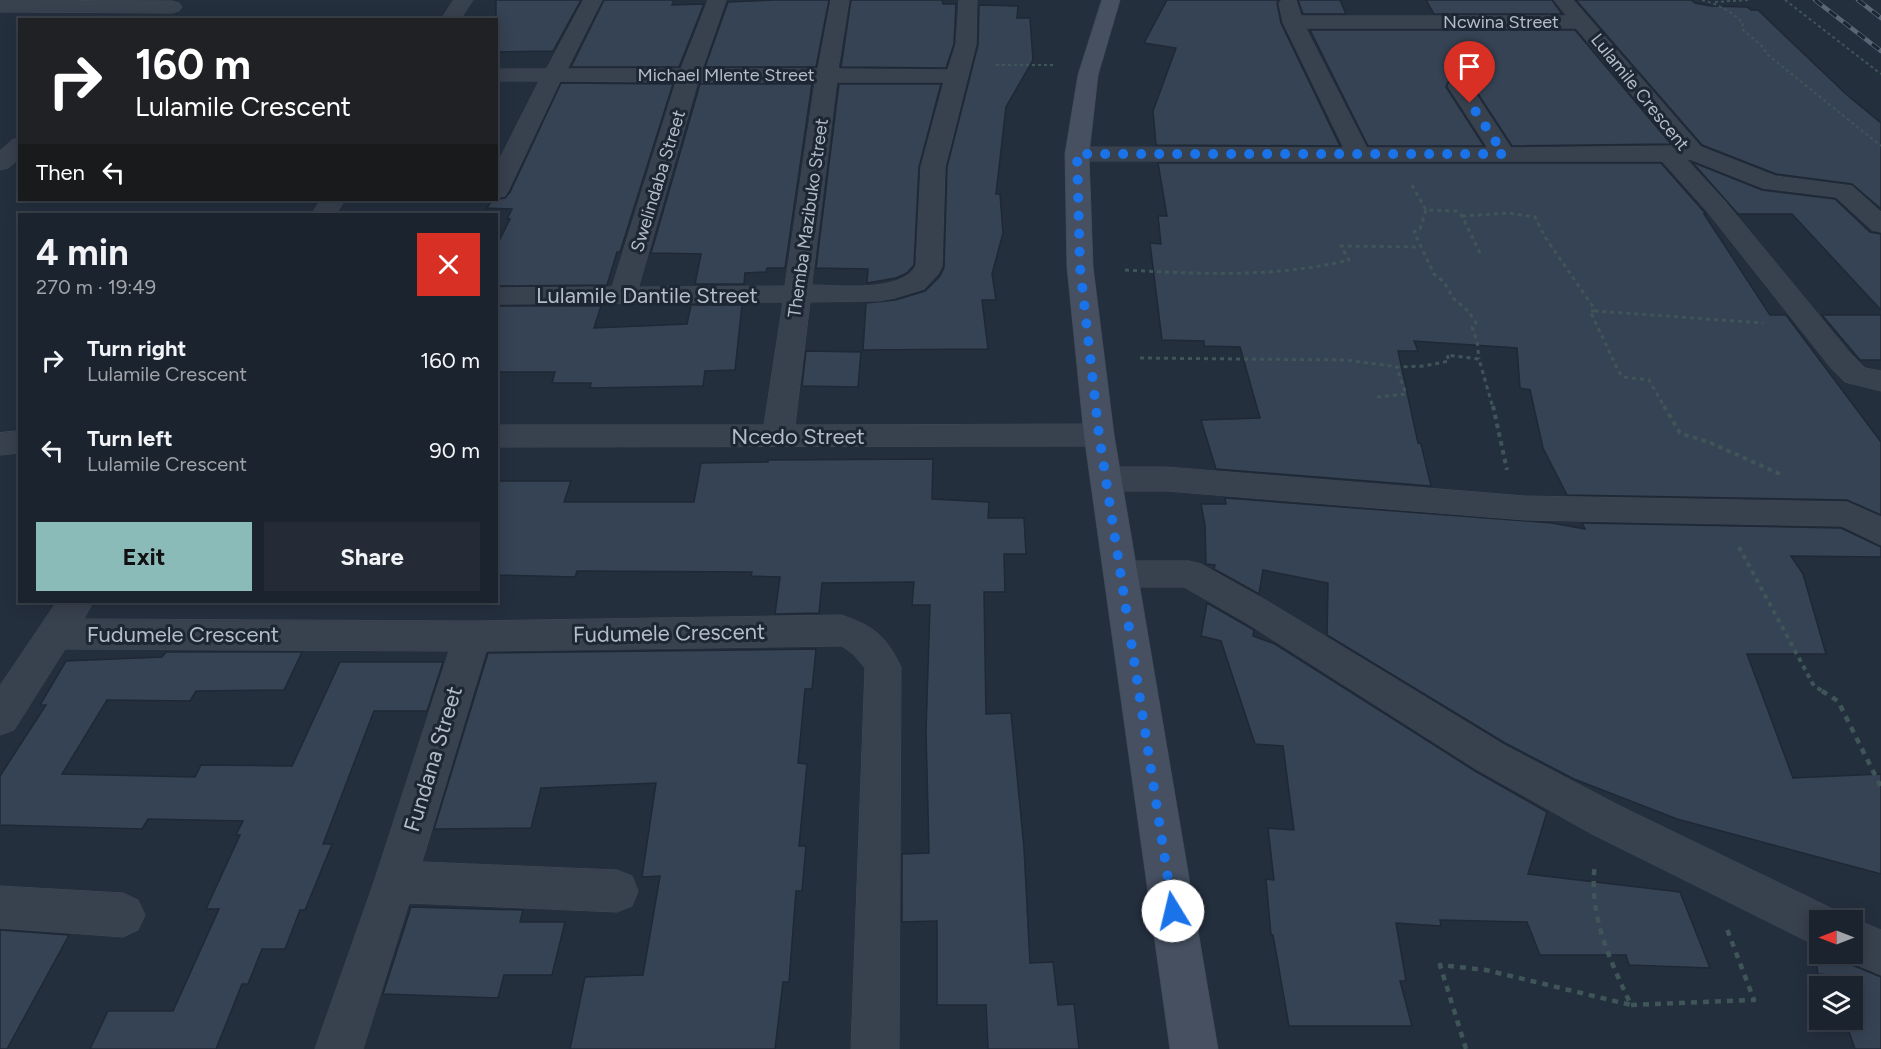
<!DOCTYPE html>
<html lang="en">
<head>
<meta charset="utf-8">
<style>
  body { margin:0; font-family:Figtree,sans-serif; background:#242b36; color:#f1f3f6; height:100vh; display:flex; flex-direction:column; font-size:22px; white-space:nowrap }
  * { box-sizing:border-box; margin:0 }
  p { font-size:20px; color:#a0a4aa }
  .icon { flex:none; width:33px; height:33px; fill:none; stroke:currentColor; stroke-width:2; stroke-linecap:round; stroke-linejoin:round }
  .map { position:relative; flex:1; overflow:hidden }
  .sheet { position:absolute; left:18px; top:213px; width:480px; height:390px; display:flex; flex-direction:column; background:#1b232e; border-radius:0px; box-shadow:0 3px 15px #0003,0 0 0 2px #39404a }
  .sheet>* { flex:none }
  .guide { position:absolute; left:18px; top:18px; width:480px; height:183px; border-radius:0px; box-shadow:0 3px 15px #0003,0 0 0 2px #39404a; background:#202124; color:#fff; overflow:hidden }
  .needle { width:39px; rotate:270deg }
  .tools { position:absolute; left:1809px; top:910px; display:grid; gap:12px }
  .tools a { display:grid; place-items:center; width:54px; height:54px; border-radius:0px; background:#1b232e; box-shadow:0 3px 15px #0003,0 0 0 2px #39404a; font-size:30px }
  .pin { position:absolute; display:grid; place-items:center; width:51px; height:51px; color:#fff; margin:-62px -26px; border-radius:50% 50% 50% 0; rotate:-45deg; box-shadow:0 0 6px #0007 }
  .pin .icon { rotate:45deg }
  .me { position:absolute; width:66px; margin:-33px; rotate:351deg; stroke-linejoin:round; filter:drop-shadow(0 0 4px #0008) }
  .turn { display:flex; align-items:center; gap:21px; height:126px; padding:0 18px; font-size:27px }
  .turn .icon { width:78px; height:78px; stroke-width:2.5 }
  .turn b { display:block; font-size:42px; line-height:51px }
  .then { display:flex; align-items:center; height:57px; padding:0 18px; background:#0003; gap:12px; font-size:22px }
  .round { display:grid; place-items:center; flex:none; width:63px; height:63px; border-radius:0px; background:#242b36 }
  .overview { display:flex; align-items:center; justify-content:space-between; height:102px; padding:0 18px }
  h1 { font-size:36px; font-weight:700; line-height:45px }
  .cta { display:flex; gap:12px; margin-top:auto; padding:12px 18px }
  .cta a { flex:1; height:69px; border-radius:0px; background:#8bbbb9; color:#111; font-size:24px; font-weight:700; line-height:69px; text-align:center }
  .cta a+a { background:#242b36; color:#f1f3f6 }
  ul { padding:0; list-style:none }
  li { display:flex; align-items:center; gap:18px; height:90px; padding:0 18px }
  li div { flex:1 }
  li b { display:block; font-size:22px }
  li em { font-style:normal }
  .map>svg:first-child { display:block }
  .building { fill:#364354; stroke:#1f2835; stroke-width:1.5 }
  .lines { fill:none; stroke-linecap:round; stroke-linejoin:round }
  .street-casing { stroke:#414a57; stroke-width:1 }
  .secondary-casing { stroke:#414a57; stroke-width:1 }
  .path-far3 { stroke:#3f5557; stroke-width:2; stroke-dasharray:3 3; stroke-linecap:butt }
  .path-far2 { stroke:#3f5557; stroke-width:3; stroke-dasharray:4 4; stroke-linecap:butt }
  .path-far1 { stroke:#3f5557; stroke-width:4; stroke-dasharray:4.5 4.5; stroke-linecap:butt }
  .path { stroke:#3f5557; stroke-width:4.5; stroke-dasharray:6 6; stroke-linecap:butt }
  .street { fill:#38414e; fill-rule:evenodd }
  .secondary { fill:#465061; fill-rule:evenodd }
  .rail-casing { stroke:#5a6575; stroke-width:4.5 }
  .rail { stroke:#1d2633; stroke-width:3; stroke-dasharray:9; stroke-linecap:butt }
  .route { stroke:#1a73e8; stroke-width:10; stroke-dasharray:0 18 }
  .labels { text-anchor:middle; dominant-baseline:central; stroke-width:6; stroke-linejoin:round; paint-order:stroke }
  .far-street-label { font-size:18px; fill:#b4bcc9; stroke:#1d2633 }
  .street-label { font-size:22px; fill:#b4bcc9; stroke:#1d2633 }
</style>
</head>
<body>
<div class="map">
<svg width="1881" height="1049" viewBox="0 0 1881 1049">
  <rect width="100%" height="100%" fill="#242f3e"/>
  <g class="building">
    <polygon points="496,0 581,0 553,51 496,52"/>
    <polygon points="604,0 674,0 672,5 704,4 679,67 571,67"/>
    <polygon points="775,0 829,0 816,67 705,67 728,2"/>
    <polygon points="851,0 942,0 943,4 956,4 954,44 946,68 841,67"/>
    <polygon points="1167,0 1279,0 1277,3 1281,23 1340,146 1156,145 1153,111 1176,48 1144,43"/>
    <polygon points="1298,0 1340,0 1346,14 1303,14"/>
    <polygon points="1426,0 1552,0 1562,14 1434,14"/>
    <polygon points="1576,0 1691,0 1695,3 1711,6 1747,7 1751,10 1758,10 1847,95 1881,123 1881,209 1852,184 1776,174 1702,145"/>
    <polygon points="979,5 1018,6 1017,18 1030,18 1033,60 1006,107 996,194 1000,194 1003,233 992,274 996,300 982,300 988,349 863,350 866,303 895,300 925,291 940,276 944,267 947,167 978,45"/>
    <polygon points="1310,30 1575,30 1671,144 1512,146 1469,80 1459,78 1449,80 1446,87 1484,146 1368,146"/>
    <polygon points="561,83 673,84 620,252 617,252 607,285 496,286 496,247 510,219 507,219 512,209 487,208 492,200 505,198 510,192"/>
    <polygon points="700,84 812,84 785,268 767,268 766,272 745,273 744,284 695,284 701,254 651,253"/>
    <polygon points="839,84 941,84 919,167 914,265 907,273 896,278 867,283 868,269 816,268"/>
    <polygon points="1692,162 1762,190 1835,199 1870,232 1881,234 1881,310 1792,214 1738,214"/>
    <polygon points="1158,163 1661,163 1706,214 1704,214 1770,315 1786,315 1881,442 1881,515 1847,500 1567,495 1543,448 1530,390 1520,388 1517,348 1414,341 1418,351 1398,351 1418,443 1421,444 1431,486 1216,469 1201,420 1260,418 1240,347 1204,346 1204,341 1162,340 1150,243 1161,244 1158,216 1167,216"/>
    <polygon points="691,305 742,305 735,370 705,371 703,386 590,388 591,383 552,383 555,372 496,372 496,306 601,306 594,328 687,324"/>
    <polygon points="1822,315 1881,315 1881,360 1860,360"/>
    <polygon points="806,351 861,352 858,387 802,386"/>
    <polygon points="933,459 932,499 989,502 988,518 1024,518 1026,554 1004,554 1005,592 984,592 986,714 1011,713 1024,848 1030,963 1053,962 1058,1005 1074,1004 1079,1049 988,1049 986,1005 937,1005 937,921 902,922 902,854 929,853 926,731 930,605 912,605 914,582 822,583 819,613 775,614 780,577 751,576 752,572 577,571 575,577 496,575 496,481 571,481 564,502 694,502 701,463 768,462 768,460"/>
    <polygon points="1225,498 1552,523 1585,529 1582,523 1841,528 1881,547 1881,557 1791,556 1803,574 1826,654 1747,654 1793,778 1881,774 1881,874 1677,819 1574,779 1505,743 1327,635 1328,583 1263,570 1259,594 1214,569 1215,565 1206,564 1205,525 1201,504 1226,504"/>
    <polygon points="1207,603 1254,630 1253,636 1275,644 1475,771 1547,812 1528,874 1680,892 1710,968 1629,965 1626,955 1540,955 1527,922 1440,920 1441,926 1396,923 1406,981 1400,981 1412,1026 1289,1026 1273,935 1271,935 1266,879 1274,880 1268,828 1294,830 1283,746 1255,744 1221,641 1201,636"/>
    <polygon points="816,649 812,689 805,689 798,763 807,764 799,846 806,846 802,891 796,891 789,982 783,982 775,1049 570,1049 585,977 643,975 660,876 642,877 656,783 541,788 531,828 434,829 488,653"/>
    <polygon points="166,652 302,652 284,690 196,691 190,701 107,700 62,774 195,777 201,765 292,766 340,662 443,662 427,711 374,711 323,844 332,844 305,910 300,910 285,949 262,949 248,984 242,984 216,1049 90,1049 108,1011 173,1011 219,909 206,909 240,835 236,835 243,821 148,819 142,829 0,825 0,776 46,705 40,705 66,661 162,657"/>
    <polygon points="411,907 523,910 520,922 565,922 552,975 504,975 498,998 383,994"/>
    <polygon points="0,930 69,935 7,1049 0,1049"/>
    <polygon points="1813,946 1820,949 1820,954 1835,954 1835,958 1881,977 1881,1049 1855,1049 1845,1020 1852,1020 1852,987 1833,987 1829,975 1818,974"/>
  </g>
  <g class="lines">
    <g class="street-casing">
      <g id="street">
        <polygon points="0,0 172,1 179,3 182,7 179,11 172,13 0,12"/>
        <polygon points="454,0 473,0 460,20 441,20"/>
        <path d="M584,0H602L567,69H681L708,0H726L702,69H818L831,0H849L838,69L948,70L956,44L959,0H977L976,44L945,167L942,266L938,274L924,289L895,298L879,301L810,302L795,425L1099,424L1110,427L1114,435L1110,443L1099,446L496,447V425H764L783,302L496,304V288L612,287L676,82L560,81L508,191L505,196L496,198V166L539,81H496V69H546ZM698,82H815L785,286L639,287ZM837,82H944L921,167L916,266C901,293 839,285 812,285Z"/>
        <path d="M1282,0H1296L1301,16H1567L1554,0H1573L1701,147L1775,176L1852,186L1881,212V232L1872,230L1836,197L1763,188L1690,159H1686L1724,200L1851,354L1865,368L1881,371V391L1845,382L1831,368L1706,210L1662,161H1077L1069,159L1065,154L1069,149L1077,147L1344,148L1283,22L1279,3ZM1306,28H1576L1676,146L1511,148L1467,81L1459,80L1451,81L1448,86L1488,148H1367Z"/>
        <polygon points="20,138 20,158 8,168 0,170 0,151 12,140"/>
        <polygon points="321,200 345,200 336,214 312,214"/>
        <polygon points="20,431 20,453 0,455 0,433"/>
        <polygon points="1107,467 1166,467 1525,496 1847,502 1881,517 1881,545 1842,526 1525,520 1166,491 1107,491 1096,487 1091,479 1096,471"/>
        <polygon points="1122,561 1189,561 1201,564 1269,602 1504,745 1620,806 1835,910 1840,921 1820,921 1820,947 1805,940 1592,834 1476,769 1245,622 1184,587 1122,587 1110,584 1105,574 1110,564"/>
        <path d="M57,602H93L84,619L472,621L841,615C874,626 886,636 901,667L899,1049H851L865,668L853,654L842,646L486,651L422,862L617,870L632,876L638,891L632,906L617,912L409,903L363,1049H315L374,882L449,651L65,649L14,730L0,735V686Z"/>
        <polygon points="0,886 123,893 138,900 145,915 138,930 123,937 0,928"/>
        <polygon points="1852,918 1881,930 1881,975 1836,956 1852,954 1852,921 1845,921"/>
      </g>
    </g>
    <g class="secondary-casing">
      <polygon id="secondary" points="1102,0 1120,0 1098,75 1089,154 1093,267 1114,435 1218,1049 1170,1049 1084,435 1067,267 1065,154 1078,75"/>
    </g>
    <g class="path-far3">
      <path d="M1702,0C1718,4 1732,12 1743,23L1742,29L1761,45L1768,55L1881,146"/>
      <polyline points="1785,0 1881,74"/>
      <polyline points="1715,2 1749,0"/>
      <polyline points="996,65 1053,65"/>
    </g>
    <g class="path-far2">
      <polyline points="1412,185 1426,210 1457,211 1462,216 1482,257"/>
      <polyline points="1426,210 1420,229 1414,232 1434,274 1444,282 1453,298 1468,311 1476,323 1472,327 1477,341 1479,359"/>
      <polyline points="1462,216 1508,213 1535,217 1545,237 1596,311 1763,323"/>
      <path d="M1125,270C1201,274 1275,278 1349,260L1341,246L1420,247"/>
      <polyline points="1595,311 1590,311 1619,372 1623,377 1649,380 1665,408"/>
      <polyline points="1140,358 1346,360 1398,367 1424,366 1449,361 1447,355 1479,359 1493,408"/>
      <polyline points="1377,397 1406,394 1396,366"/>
    </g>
    <g class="path-far1">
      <polyline points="1493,406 1507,470"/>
      <polyline points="1664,406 1680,433 1711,443 1782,475"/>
      <polyline points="1739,547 1814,686 1824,692"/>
    </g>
    <g class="path">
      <polyline points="1822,691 1838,701 1881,787"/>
      <polyline points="1631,1005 1754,1000 1727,929"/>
      <path d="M1466,1049L1440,965L1486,970L1631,1005C1610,960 1588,915 1595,864"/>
    </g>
    <use href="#street" class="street"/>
    <use href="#secondary" class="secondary"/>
    <g class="rail-casing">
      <g id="rail">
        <polyline points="1815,0 1881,51"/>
        <polyline points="1858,0 1881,18"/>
      </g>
    </g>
    <use href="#rail" class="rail"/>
  </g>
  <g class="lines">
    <polyline class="route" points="1173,911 1099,435 1080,267 1077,154 1504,154 1470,103"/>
  </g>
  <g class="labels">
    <g class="far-street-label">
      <text x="1501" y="22">Ncwina Street</text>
      <text x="726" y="75">Michael Mlente Street</text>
      <text transform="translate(1640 92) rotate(51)">Lulamile Crescent</text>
      <text transform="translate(658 181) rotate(-73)">Swelindaba Street</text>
      <text transform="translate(808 218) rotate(-82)">Themba Mazibuko Street</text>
    </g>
    <g class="street-label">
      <text x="647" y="295">Lulamile Dantile Street</text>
      <text x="798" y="436">Ncedo Street</text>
      <text transform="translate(669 633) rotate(-1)">Fudumele Crescent</text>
      <text x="183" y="634">Fudumele Crescent</text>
      <text transform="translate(433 759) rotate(-73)">Fundana Street</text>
    </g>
  </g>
</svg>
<div class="tools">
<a><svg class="needle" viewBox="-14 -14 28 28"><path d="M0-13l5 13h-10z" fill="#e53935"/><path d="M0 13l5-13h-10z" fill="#a0a4aa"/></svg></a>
<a><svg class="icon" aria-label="layers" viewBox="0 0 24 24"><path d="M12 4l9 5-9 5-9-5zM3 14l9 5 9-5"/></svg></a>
</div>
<div class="pin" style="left:1470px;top:103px;background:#d93025"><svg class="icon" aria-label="arrive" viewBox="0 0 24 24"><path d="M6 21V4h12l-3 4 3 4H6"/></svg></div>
<svg class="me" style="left:1173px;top:911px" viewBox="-20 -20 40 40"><circle r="19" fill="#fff"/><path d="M0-13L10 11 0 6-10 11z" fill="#1a73e8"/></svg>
<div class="guide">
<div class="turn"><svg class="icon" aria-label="right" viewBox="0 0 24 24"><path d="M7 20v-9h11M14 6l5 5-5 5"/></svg><div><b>160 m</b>Lulamile Crescent</div></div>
<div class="then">Then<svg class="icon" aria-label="left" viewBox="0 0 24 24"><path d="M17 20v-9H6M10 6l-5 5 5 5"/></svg></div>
</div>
<section class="sheet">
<div class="overview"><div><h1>4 min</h1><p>270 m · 19:49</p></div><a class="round" style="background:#d93025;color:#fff"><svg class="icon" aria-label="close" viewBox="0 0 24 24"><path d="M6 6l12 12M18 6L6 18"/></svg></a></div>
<ul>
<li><svg class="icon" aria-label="right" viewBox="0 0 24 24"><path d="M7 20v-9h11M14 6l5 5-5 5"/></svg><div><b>Turn right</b><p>Lulamile Crescent</p></div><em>160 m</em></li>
<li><svg class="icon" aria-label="left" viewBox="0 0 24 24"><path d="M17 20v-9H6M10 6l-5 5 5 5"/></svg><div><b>Turn left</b><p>Lulamile Crescent</p></div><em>90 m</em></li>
</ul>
<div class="cta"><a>Exit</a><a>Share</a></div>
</section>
</div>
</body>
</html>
